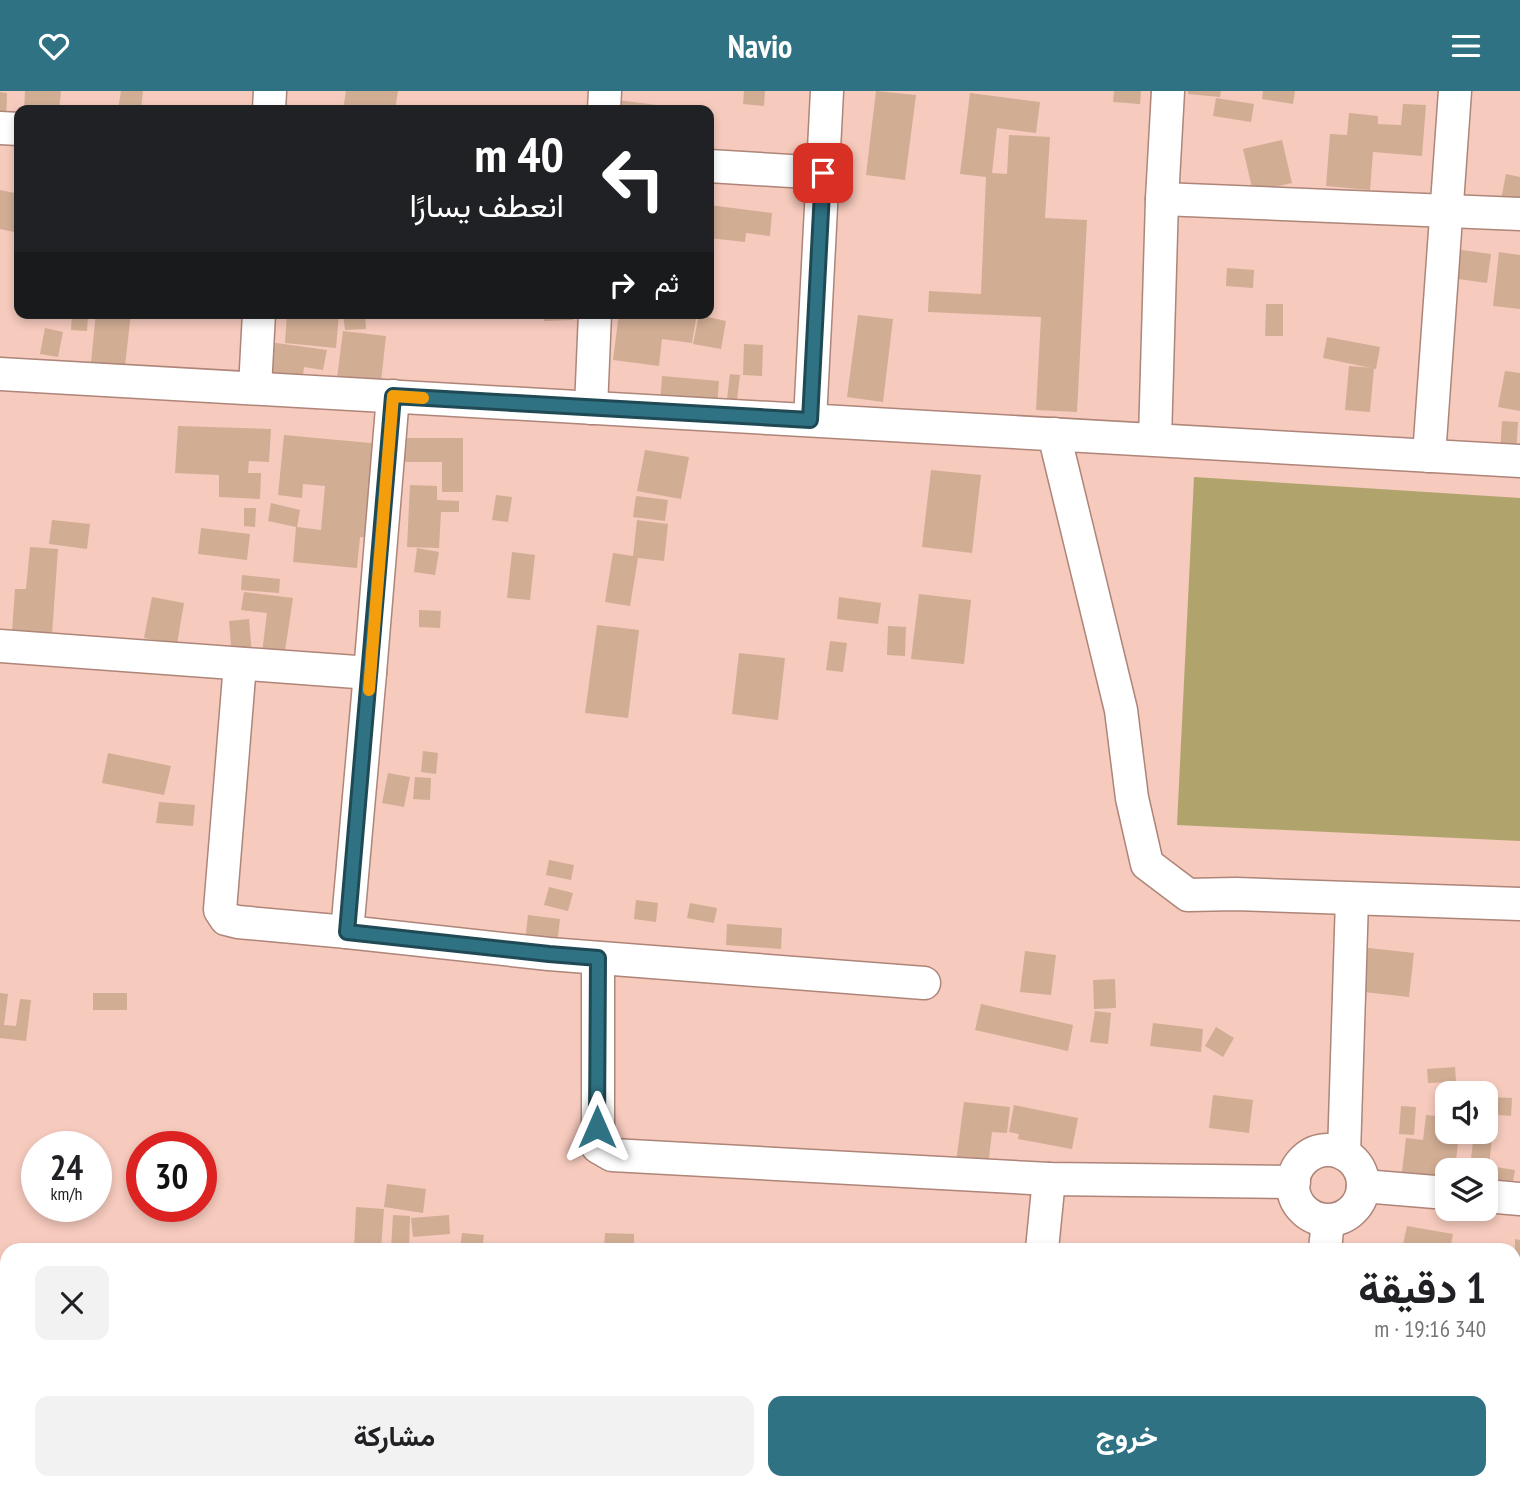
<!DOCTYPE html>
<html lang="ar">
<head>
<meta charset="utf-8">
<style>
  body { margin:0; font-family:"PT Sans Narrow",Vazirmatn,sans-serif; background:#f2f2f2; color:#202124; direction:rtl; height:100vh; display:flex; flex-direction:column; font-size:26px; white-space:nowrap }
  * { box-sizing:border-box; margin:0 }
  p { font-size:23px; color:#757577 }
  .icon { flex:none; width:38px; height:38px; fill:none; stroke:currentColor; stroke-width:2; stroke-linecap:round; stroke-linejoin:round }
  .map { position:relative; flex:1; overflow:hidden; direction:ltr }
  .details { position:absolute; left:0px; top:1152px; width:1521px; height:247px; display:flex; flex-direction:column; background:#fff; border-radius:21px 21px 0 0; box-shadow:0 4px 10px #0003; direction:rtl }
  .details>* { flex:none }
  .banner { position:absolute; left:14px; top:14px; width:700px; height:214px; border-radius:14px; box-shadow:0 4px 10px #0003; direction:rtl; background:#202124; color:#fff; overflow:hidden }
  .controls { position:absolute; left:1435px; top:990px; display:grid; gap:14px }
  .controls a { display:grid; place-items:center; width:63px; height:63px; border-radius:14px; background:#fff; box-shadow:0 4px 10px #0003; font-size:35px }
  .speed { position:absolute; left:21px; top:1040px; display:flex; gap:14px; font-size:35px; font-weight:700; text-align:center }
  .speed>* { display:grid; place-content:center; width:91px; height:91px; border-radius:50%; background:#fff; box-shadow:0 4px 10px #0003; line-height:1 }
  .speed small { font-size:18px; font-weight:400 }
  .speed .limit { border:10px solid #d22; background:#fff; color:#111 }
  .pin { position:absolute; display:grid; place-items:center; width:60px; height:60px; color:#fff; margin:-30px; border-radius:14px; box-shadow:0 4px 10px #0006 }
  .me { position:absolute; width:77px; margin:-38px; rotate:0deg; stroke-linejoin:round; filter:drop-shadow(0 0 5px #0008) }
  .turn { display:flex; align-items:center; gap:24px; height:147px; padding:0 35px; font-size:32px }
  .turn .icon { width:91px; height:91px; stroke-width:2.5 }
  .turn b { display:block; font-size:49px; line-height:60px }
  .then { display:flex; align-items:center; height:66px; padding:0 35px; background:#0003; gap:14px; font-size:26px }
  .round { display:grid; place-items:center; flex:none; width:74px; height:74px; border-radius:14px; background:#f2f2f2 }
  .overview { display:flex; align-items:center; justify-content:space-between; height:119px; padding:0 35px }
  h1 { font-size:42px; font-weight:700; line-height:52px }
  .cta { display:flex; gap:14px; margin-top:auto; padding:14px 35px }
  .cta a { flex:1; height:80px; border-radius:14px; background:#2f7283; color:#fff; font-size:28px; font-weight:700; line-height:80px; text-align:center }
  .cta a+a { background:#f2f2f2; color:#202124 }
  header { display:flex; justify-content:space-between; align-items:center; height:91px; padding:0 35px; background:#2f7283; color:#fff; font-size:32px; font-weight:700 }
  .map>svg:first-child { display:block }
  .green { fill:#b0a46c }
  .building { fill:#d1ad94 }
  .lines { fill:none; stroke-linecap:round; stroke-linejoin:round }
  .minor-casing { stroke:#ae8579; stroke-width:35 }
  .minor { stroke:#fff; stroke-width:32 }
  .route-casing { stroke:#1f4a55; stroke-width:18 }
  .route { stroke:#2f7283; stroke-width:12 }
  .slow { stroke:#f59e0b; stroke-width:12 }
</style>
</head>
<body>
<header><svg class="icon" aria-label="menu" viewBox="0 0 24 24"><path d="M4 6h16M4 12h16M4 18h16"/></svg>Navio<svg class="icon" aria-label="heart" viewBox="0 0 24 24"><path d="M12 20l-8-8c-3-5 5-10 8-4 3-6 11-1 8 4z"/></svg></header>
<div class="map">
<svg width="1520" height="1397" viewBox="0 0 1520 1397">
  <rect width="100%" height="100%" fill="#f6cabd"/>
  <polygon class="green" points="1194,386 1520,407 1520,750 1177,734"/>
  <g class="building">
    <polygon points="25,0 61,0 59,19 24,19"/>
    <polygon points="121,0 143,0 141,19 118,19"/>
    <polygon points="346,0 398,0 395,19 343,19"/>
    <polygon points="744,0 765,0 764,15 743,13"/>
    <polygon points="876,0 916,4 905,89 866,84"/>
    <polygon points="1114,0 1141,0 1140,13 1113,11"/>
    <polygon points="1188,0 1221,0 1220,6 1188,3"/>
    <polygon points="1263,0 1295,0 1293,13 1262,8"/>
    <polygon points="0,1 7,2 6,34 0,34"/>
    <polygon points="970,2 1040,11 1036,42 997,37 992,82 1007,83 1009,44 1050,46 1045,127 1087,129 1077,321 1036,319 1041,226 928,221 929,200 981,203 986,86 960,83"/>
    <polygon points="1216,7 1254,13 1251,31 1213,25"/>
    <polygon points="617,9 665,15 664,19 616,19"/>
    <polygon points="1403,13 1426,14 1422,65 1373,61 1370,99 1326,95 1330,43 1347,44 1349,22 1378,25 1378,33 1401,34"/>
    <polygon points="1282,49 1292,92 1253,101 1243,58"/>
    <polygon points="1506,83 1520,86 1520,117 1500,113"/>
    <polygon points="0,99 19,103 19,142 0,138"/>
    <polygon points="709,114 772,122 770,145 746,142 745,151 709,147"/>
    <polygon points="1455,158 1491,163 1487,192 1451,187"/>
    <polygon points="1499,161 1520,164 1520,218 1493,215"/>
    <polygon points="1227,177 1254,179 1253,197 1226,195"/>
    <polygon points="1266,213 1283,213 1283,245 1265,245"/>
    <polygon points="96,222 131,222 125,275 91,271"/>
    <polygon points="287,222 339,222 336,257 285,252"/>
    <polygon points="343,222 365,222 366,238 345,239"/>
    <polygon points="544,222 573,222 573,229 544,230"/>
    <polygon points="619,222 648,222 696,228 692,252 662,248 659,275 613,269"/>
    <polygon points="72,223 88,224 87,240 71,239"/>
    <polygon points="699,224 726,230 721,258 693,253"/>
    <polygon points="858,224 893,228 883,311 847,306"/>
    <polygon points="45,237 63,241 58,266 40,263"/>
    <polygon points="343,240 386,245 380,300 336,295"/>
    <polygon points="1327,246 1380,256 1376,278 1323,267"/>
    <polygon points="269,251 327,259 323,279 304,276 301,298 263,292"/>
    <polygon points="744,253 763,254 762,285 743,284"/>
    <polygon points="1349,275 1374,277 1370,321 1345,319"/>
    <polygon points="1505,280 1520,282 1520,320 1498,316"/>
    <polygon points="730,283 740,284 737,309 727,308"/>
    <polygon points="662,285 719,290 717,316 660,311"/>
    <polygon points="1502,330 1518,331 1516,364 1500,363"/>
    <polygon points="178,335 271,338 269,371 249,370 248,382 261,382 260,408 219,406 219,384 175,382"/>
    <polygon points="284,344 381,353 371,447 360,446 357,477 293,471 296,436 268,430 271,412 300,419 297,436 321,439 325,395 303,393 302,407 278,404"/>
    <polygon points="405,347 463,347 463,401 442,401 442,371 405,371"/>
    <polygon points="645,359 689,366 681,408 637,400"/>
    <polygon points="931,379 981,384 972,462 922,456"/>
    <polygon points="410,394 437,395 437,409 459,410 459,421 441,421 439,457 407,456"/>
    <polygon points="496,404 512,406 508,431 492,429"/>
    <polygon points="636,405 668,409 665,430 633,426"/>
    <polygon points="244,417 256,417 255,436 244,435"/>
    <polygon points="52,429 90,433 87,458 49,453"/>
    <polygon points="637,429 668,433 664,470 638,467 630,515 605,511 613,462 633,465"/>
    <polygon points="201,437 250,443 247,469 198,463"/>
    <polygon points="30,456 58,458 52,544 12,541 15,498 26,498"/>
    <polygon points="417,457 439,461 435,484 414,481"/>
    <polygon points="512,461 535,464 530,509 507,507"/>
    <polygon points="242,484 280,488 279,502 241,499"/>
    <polygon points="244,501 293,507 283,573 261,570 267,522 241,519"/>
    <polygon points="919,503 971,509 964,573 911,568"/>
    <polygon points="152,506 184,512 177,553 144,547"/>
    <polygon points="839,506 881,512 878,533 837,528"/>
    <polygon points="419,519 441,520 440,537 419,536"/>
    <polygon points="249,528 252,564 232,566 229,530"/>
    <polygon points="597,534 639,539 628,627 585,622"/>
    <polygon points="888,535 906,536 905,565 887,564"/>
    <polygon points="830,550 847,552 843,581 826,579"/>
    <polygon points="739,562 785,567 778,629 732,623"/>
    <polygon points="423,660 438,662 436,683 421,681"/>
    <polygon points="108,662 171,675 164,704 102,692"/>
    <polygon points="388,682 410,686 404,716 382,712"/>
    <polygon points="415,686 431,687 430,709 413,708"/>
    <polygon points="159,711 195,714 193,735 156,732"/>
    <polygon points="549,769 574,774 571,789 546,784"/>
    <polygon points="549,796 573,802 568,820 544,814"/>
    <polygon points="636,809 658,812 656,831 634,828"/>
    <polygon points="690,812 717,817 714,832 687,827"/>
    <polygon points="528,824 560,828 557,854 525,850"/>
    <polygon points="727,833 782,837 781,858 726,854"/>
    <polygon points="1360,856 1414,862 1409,906 1355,900"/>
    <polygon points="1025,860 1056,864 1051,904 1020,901"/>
    <polygon points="1115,888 1116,917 1094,918 1093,889"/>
    <polygon points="0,902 8,903 4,934 16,935 20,908 31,909 26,950 0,947"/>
    <rect x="93" y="902" width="34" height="17"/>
    <polygon points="981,913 1073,934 1068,960 975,939"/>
    <polygon points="1095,920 1111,922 1108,953 1090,951"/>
    <polygon points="1153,932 1203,938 1201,961 1150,955"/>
    <polygon points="1216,936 1234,947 1223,966 1205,955"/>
    <polygon points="1455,976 1456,991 1428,992 1427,978"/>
    <polygon points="1213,1004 1253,1009 1249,1042 1209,1037"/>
    <polygon points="1486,1006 1512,1007 1511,1025 1486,1023"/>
    <polygon points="964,1011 1010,1016 1007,1042 992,1041 988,1075 956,1071"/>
    <polygon points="1014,1014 1078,1027 1072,1058 1018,1048 1019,1043 1009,1041"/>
    <polygon points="1401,1015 1416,1016 1414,1044 1399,1043"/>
    <polygon points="1426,1024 1447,1026 1447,1041 1459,1041 1455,1080 1447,1080 1447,1094 1401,1089 1406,1047 1423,1049"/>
    <polygon points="1486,1037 1493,1038 1489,1075 1515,1079 1511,1101 1486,1097 1486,1079 1470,1077 1474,1041 1486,1041"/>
    <polygon points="387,1093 426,1098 423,1122 384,1116"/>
    <polygon points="356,1116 384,1118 381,1158 354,1158"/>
    <polygon points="393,1124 410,1125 409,1158 391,1158"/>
    <polygon points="449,1124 450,1143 413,1146 411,1127"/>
    <polygon points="1407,1135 1453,1143 1450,1158 1402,1158"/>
    <polygon points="462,1142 484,1144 482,1158 460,1158"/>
    <polygon points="605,1142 634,1143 634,1158 604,1158"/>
    <polygon points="1515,1148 1520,1149 1520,1209 1514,1208"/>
    <polygon points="1515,1231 1520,1231 1520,1268 1514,1267"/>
    <polygon points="1514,1275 1520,1276 1520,1299 1514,1298"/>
    <polygon points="1514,1314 1520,1314 1520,1394 1514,1393"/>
    <rect x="100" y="1391" width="202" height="6"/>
    <polygon points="1433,1391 1488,1391 1487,1397 1433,1397"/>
  </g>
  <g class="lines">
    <g class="minor-casing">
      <g id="minor">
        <polyline points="269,19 270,0"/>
        <polyline points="604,19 605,0"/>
        <polyline points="0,37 19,38"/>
        <polyline points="709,75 823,82"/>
        <polyline points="1162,108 1520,123"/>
        <polyline points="0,283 1520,370"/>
        <polyline points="255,297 259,222"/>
        <polyline points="591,317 595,222"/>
        <polyline points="810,329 827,0"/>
        <polyline points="1054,343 1121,619 1132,707 1147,773 1188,804 1236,803 1520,813"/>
        <polyline points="1155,348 1162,108 1168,0"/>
        <polyline points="1429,365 1455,0"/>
        <polyline points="0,555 370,582 393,305"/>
        <polyline points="240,573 220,819 226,828 238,831 347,841"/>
        <polyline points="370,582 347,841 549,863 924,892"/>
        <polyline points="598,867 598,1056 612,1064 1049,1088 1294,1091"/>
        <circle cx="1328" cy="1094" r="35"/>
        <polyline points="1344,1063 1352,808"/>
        <polyline points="1363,1095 1447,1102"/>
        <polyline points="1486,1105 1520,1108"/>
        <polyline points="1042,1158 1049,1088"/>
        <polyline points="1325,1158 1328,1130"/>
        <polyline points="1112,1391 1200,1397"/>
        <polyline points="1304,1397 1304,1391"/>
      </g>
    </g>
    <use href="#minor" class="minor"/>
  </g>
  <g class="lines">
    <g class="route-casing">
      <polyline id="route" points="597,1036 598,867 549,863 347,841 393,305 810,329 823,82"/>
    </g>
    <use href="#route" class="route"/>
    <polyline class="slow" points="369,599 393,305 423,307"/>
  </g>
</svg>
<div class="controls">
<a><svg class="icon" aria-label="sound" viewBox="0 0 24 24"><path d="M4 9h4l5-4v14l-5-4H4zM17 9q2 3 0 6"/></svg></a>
<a><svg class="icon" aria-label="layers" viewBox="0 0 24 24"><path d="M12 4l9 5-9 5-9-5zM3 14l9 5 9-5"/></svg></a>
</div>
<div class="speed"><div>24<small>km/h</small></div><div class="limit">30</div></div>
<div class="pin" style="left:823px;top:82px;background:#d93025"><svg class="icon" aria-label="arrive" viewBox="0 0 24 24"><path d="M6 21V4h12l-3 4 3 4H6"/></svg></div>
<svg class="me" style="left:597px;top:1036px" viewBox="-20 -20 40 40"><path d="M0-17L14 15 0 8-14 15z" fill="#2f7283" stroke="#fff" stroke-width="4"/></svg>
<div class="banner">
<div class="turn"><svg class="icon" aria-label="left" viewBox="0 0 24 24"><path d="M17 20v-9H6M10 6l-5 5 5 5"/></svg><div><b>40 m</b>انعطف يسارًا</div></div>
<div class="then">ثم<svg class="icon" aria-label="right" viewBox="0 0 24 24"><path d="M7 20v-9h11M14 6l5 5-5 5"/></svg></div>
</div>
<section class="details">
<div class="overview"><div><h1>1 دقيقة</h1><p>340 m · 19:16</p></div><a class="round"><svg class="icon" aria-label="close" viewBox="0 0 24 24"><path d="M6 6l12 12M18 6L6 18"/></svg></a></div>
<div class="cta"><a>خروج</a><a>مشاركة</a></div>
</section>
</div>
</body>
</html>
